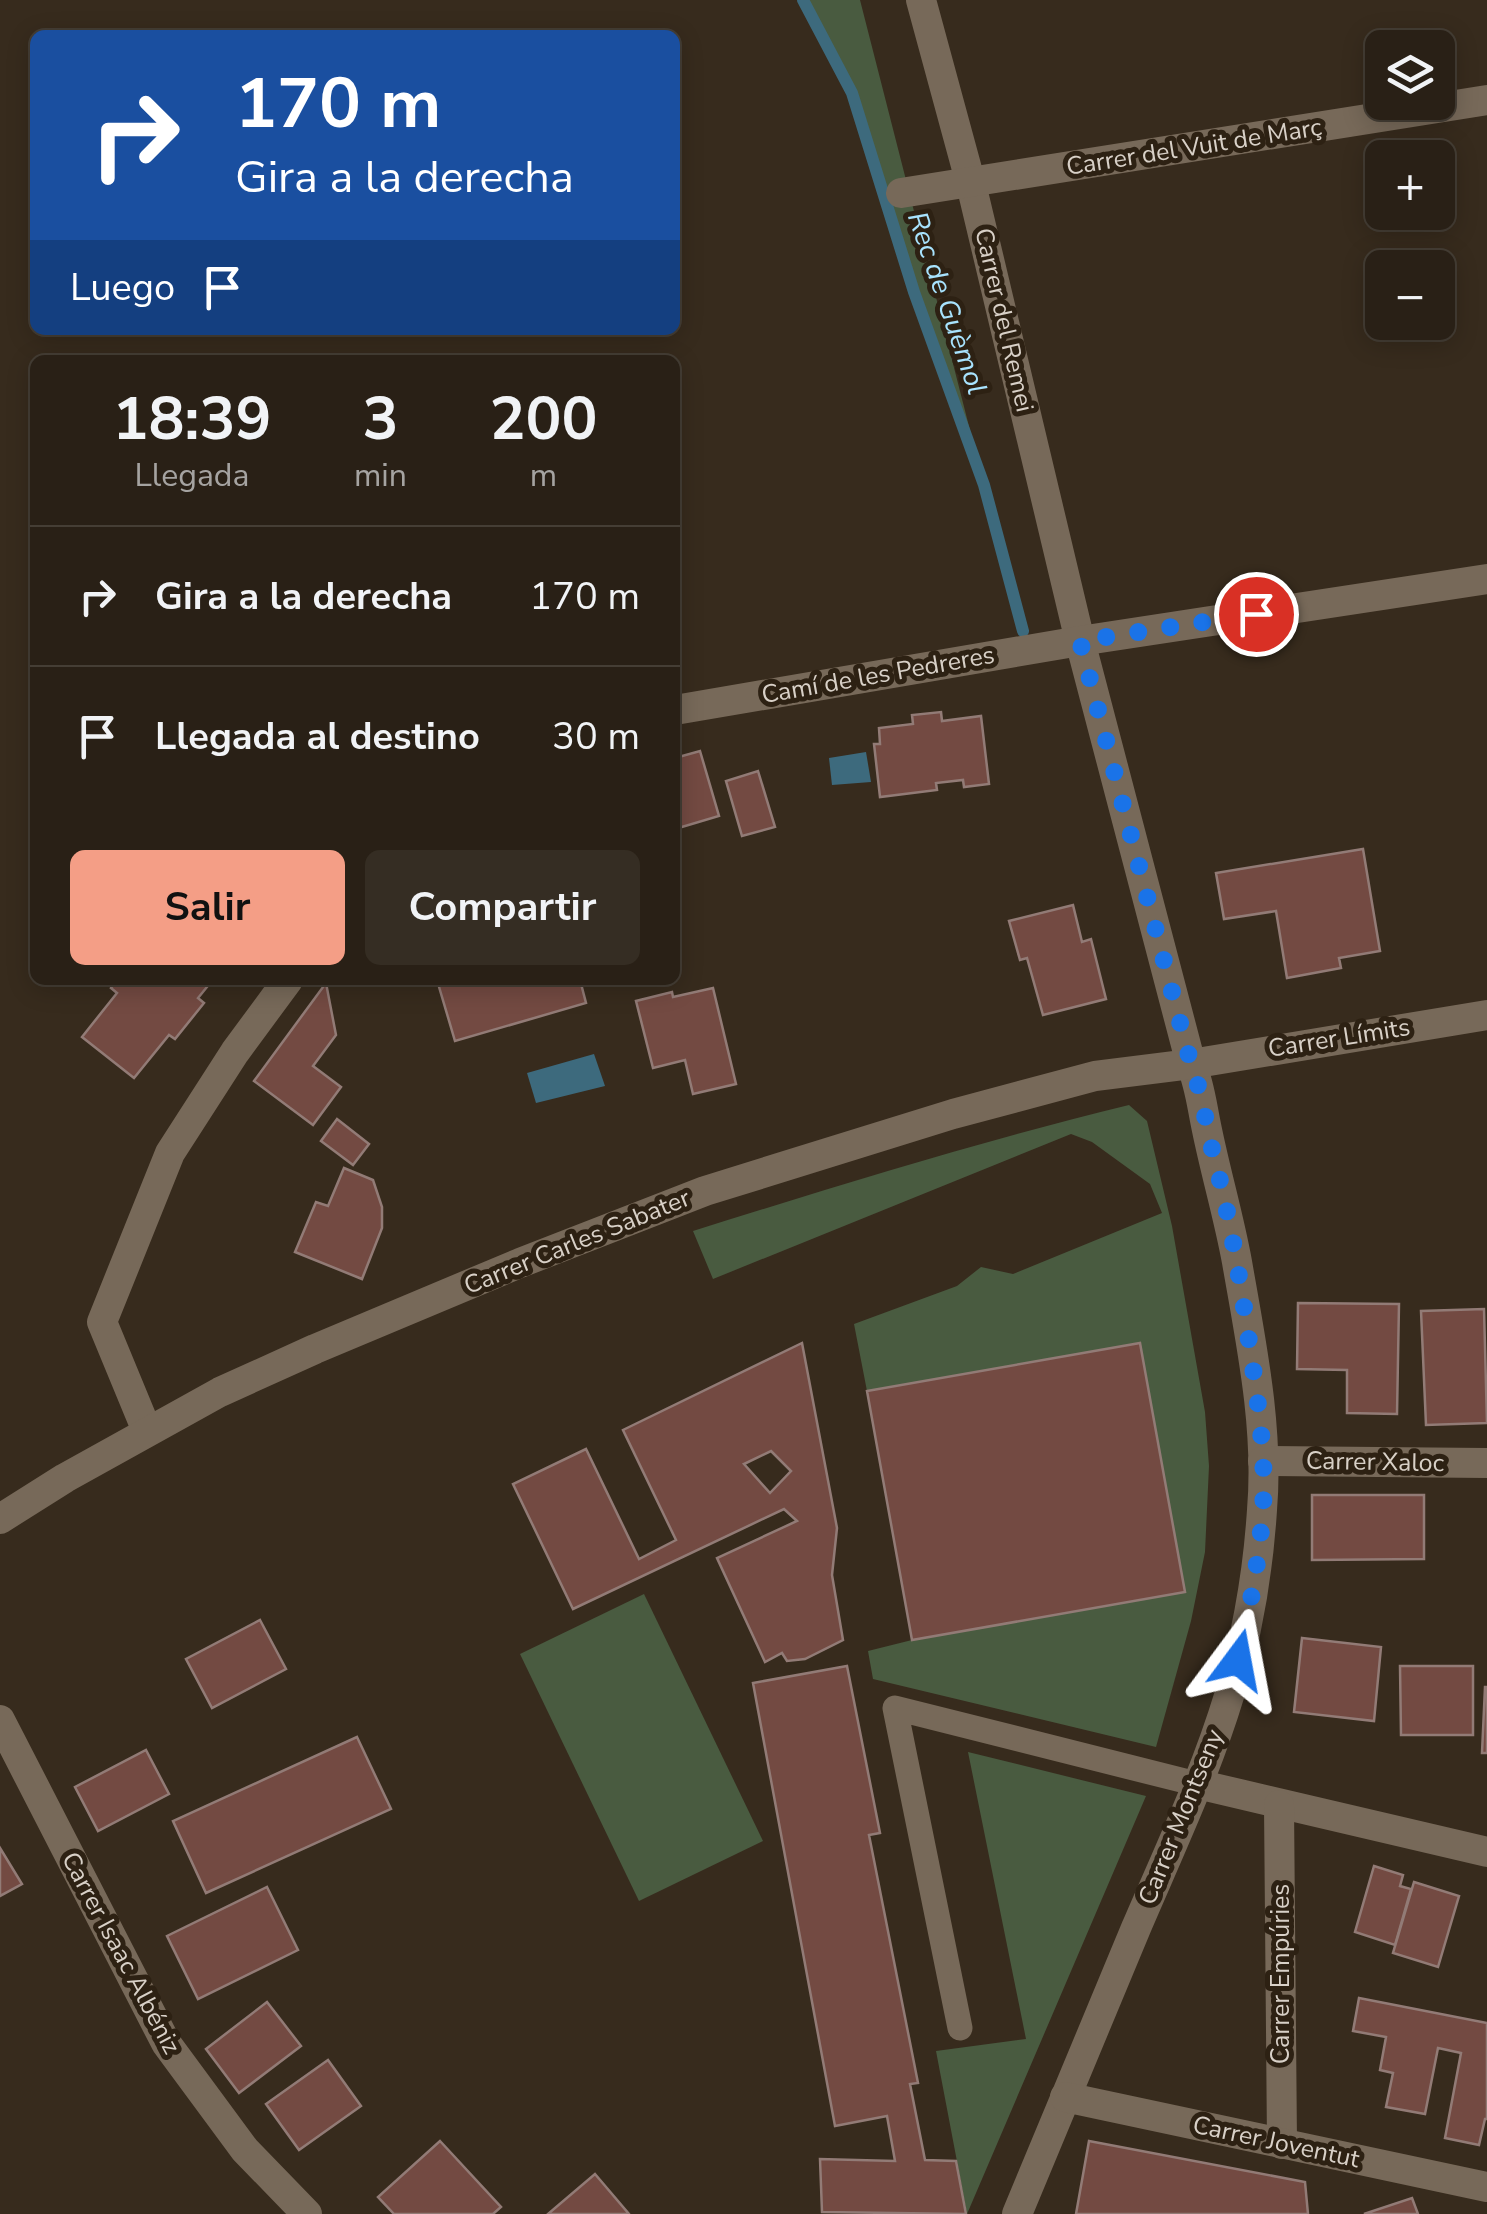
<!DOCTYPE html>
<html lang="es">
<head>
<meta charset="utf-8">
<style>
  body { margin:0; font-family:"Nunito Sans",sans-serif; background:#352d23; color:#f1f3f6; height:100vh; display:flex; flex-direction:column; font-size:38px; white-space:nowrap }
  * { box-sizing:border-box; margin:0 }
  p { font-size:32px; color:#a5a3a1 }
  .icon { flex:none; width:55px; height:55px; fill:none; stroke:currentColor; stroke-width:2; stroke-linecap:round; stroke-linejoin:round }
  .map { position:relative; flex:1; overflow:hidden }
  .details { position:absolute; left:30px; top:355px; width:650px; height:630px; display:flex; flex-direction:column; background:#292016; border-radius:15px; box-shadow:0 5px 25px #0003,0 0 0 2px #453e35 }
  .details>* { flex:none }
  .banner { position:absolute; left:30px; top:30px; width:650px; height:305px; border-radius:15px; box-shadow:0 5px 25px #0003,0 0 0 2px #453e35; background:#1a4fa0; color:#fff; overflow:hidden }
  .tools { position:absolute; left:1365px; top:30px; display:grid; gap:20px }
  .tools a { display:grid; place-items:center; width:90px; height:90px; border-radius:15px; background:#292016; box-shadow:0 5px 25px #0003,0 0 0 2px #453e35; font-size:50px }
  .pin { position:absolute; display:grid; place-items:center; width:85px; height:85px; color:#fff; margin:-42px; border:5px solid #fff; border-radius:50%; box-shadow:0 2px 10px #0007 }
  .me { position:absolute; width:110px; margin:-55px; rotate:13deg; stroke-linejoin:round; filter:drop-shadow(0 0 8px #0008) }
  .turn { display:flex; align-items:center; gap:35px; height:210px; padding:0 40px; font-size:45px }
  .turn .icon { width:130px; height:130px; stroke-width:2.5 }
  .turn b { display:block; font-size:70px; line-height:85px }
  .then { display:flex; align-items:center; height:95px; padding:0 40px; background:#0003; gap:20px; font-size:38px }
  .eta { display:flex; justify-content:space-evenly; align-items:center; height:170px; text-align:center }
  .eta b { font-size:60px; font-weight:700; line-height:70px }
  .action { display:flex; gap:20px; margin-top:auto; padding:20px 40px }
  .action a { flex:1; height:115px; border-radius:15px; background:#f49e86; color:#111; font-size:40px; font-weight:700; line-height:115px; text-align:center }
  .action a+a { background:#352d23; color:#f1f3f6 }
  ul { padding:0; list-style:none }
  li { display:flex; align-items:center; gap:30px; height:140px; padding:0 40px; border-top:2px solid #453e35 }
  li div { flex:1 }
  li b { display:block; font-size:38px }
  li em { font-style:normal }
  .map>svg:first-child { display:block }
  .green { fill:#495b40 }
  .water { fill:#3d6a7d }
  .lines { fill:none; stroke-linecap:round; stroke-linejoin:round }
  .stream { stroke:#3d6a7d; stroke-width:12 }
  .building { fill:#734a42; stroke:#927b76; stroke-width:2.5; fill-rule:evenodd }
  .pedestrian { stroke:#776959; stroke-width:25 }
  .minor { stroke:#776959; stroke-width:30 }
  .route { stroke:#1a73e8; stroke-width:18; stroke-dasharray:0 32.4 }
  .labels { text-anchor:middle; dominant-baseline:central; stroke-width:10; stroke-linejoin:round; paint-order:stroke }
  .street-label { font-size:25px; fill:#d8d0c7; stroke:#2d2113 }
  .water-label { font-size:28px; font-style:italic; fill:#a8e3fe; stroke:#2d2113 }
</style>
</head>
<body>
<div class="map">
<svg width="1487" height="2214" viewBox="0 0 1487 2214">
  <rect width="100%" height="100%" fill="#372b1d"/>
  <g class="green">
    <polygon points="803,0 860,0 984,485 914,292 852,93"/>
    <path d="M1129,1105L1147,1121L1172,1226L1205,1412L1209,1466L1205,1552L1191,1621L1156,1747L873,1679L868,1651L912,1640L1185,1592L1140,1344L867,1391L854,1324L957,1286L981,1267L1013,1274L1162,1213L1150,1184L1092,1142L1071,1134L713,1279L693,1231C837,1186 981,1141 1129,1105Z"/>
    <polygon points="644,1594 763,1841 639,1901 520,1654"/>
    <polygon points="968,1752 1146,1796 967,2214 936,2051 1026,2039"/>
  </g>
  <g class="water">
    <polygon points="866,752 871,782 832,785 829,758"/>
    <polygon points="594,1054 605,1086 536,1103 527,1073"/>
  </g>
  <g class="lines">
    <polyline class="stream" points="803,0 852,93 914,292 984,485 1023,631"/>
  </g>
  <g class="building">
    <polygon points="941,712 942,721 981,716 989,784 964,787 963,780 936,783 937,790 880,797 874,744 880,744 879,728 913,724 912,715"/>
    <polygon points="700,751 719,816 675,829 675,758"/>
    <polygon points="758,771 775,827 742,836 726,781"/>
    <polygon points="1363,849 1380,951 1339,958 1341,968 1287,978 1276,911 1224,919 1216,873"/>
    <polygon points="1073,905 1082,942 1091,939 1106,999 1043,1015 1027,958 1020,960 1009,921"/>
    <polygon points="117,980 211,982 198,998 204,1003 175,1039 169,1035 134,1078 82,1037 117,993 111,988"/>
    <polygon points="437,980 580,980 586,1003 455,1041"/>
    <polygon points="326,983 336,1035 313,1066 341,1087 313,1125 254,1081"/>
    <polygon points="713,988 736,1084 693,1094 685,1060 653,1068 636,1001 672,992 673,997"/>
    <polygon points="337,1119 369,1144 353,1165 321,1141"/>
    <polygon points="344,1168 373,1180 382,1207 382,1228 362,1279 295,1252 316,1202 328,1206"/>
    <polygon points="1298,1303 1399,1304 1397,1414 1347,1413 1347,1370 1297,1369"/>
    <polygon points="1484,1309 1487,1423 1426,1425 1421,1311"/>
    <path d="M802,1343L837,1528L832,1575L843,1640L805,1659L787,1661L782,1653L765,1662L717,1558L797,1521L784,1509L573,1609L513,1484L586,1449L639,1559L676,1540L623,1430ZM771,1451L791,1471L770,1493L744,1464Z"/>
    <polygon points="1140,1343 1185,1592 912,1640 867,1391"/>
    <polygon points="1312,1495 1424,1495 1424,1559 1312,1560"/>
    <polygon points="260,1620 286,1669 212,1708 186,1659"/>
    <polygon points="1302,1638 1381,1647 1374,1721 1294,1712"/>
    <polygon points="847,1666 880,1833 869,1835 918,2083 910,2084 925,2160 956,2161 966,2214 822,2212 820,2159 895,2161 887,2116 835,2126 753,1683"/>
    <polygon points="1400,1666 1473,1666 1473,1735 1401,1735"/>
    <polygon points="1485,1687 1487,1687 1487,1753 1482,1753"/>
    <polygon points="357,1737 391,1809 206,1893 173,1821"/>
    <polygon points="146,1750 169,1794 98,1831 75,1787"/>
    <polygon points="0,1848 22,1884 0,1896"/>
    <polygon points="1374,1866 1403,1875 1400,1886 1411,1889 1395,1945 1355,1932"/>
    <polygon points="1414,1882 1459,1896 1438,1967 1393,1953"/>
    <polygon points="267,1887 298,1950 198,1999 167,1936"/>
    <polygon points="1359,1998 1487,2023 1487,2119 1485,2119 1479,2145 1445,2138 1461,2053 1438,2048 1425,2114 1386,2107 1393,2073 1380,2070 1386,2037 1353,2031"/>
    <polygon points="267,2002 301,2046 239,2093 206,2049"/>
    <polygon points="328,2060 361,2106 299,2150 266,2104"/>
    <polygon points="440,2141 501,2207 493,2214 394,2214 378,2197"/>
    <polygon points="1089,2141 1305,2182 1308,2214 1076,2214"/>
    <polygon points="595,2174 629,2214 548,2214"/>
    <polygon points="1412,2198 1418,2214 1364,2214"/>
  </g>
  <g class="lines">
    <polyline class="pedestrian" points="960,2028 895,1708 1197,1784"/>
    <g class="minor">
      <path d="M921,0L971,184L1080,641L1191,1064C1200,1085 1202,1107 1207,1130C1216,1174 1229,1218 1237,1262C1251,1343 1269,1428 1262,1510C1258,1572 1247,1636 1229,1696C1205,1775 1169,1851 1136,1928C1096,2023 1056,2118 1017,2214"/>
      <polyline points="901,193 1487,100"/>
      <polyline points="675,710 1080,641 1487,579"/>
      <polyline points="147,1431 102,1322 170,1153 235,1052 288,980"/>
      <polyline points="1263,1461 1487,1463"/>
      <polyline points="0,1519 65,1478 220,1392 315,1349 520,1263 705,1191 953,1114 1095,1076 1191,1064 1487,1015"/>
      <polyline points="0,1720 166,2043 245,2150 307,2214"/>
      <polyline points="1197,1784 1487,1852"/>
      <polyline points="1279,1805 1282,2144"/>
      <polyline points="1065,2097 1487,2187"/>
    </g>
  </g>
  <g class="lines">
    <path class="route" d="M1238,1660C1250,1610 1259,1560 1263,1509C1266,1455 1258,1401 1250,1348C1241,1285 1231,1222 1215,1160C1206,1128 1203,1095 1191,1064L1080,641L1256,614"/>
  </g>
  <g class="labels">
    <g class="street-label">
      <text transform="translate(1194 147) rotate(-9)">Carrer del Vuit de Març</text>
      <text transform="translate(1004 320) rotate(77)">Carrer del Remei</text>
      <text transform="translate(878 675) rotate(-10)">Camí de les Pedreres</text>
      <text transform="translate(1339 1038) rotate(-9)">Carrer Límits</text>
      <text transform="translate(577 1242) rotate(-22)">Carrer Carles Sabater</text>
      <text transform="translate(1375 1462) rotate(1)">Carrer Xaloc</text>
      <text transform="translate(1181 1817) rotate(-68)">Carrer Montseny</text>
      <text transform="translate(121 1953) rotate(62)">Carrer Isaac Albéniz</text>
      <text transform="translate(1281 1974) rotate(-90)">Carrer Empúries</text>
      <text transform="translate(1276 2142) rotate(12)">Carrer Joventut</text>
    </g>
    <g class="water-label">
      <text transform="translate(947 303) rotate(71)">Rec de Guèmol</text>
    </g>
  </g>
</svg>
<div class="tools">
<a><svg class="icon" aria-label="layers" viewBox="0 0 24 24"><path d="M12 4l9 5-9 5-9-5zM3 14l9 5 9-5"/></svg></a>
<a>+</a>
<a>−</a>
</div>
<div class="pin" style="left:1256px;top:614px;background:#d93025"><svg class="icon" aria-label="arrive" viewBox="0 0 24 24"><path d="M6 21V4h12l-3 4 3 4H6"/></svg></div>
<svg class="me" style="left:1238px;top:1660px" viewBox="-20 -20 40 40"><path d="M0-17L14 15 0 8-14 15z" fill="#1a73e8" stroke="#fff" stroke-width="4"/></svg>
<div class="banner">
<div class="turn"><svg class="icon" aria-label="right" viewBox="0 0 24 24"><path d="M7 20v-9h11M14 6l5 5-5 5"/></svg><div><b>170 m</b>Gira a la derecha</div></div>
<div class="then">Luego<svg class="icon" aria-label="arrive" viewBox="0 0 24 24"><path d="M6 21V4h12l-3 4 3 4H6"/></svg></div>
</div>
<section class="details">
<div class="eta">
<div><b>18:39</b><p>Llegada</p></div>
<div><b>3</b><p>min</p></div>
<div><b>200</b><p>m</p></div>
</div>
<ul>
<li><svg class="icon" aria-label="right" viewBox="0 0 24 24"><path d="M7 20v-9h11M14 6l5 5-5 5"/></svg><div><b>Gira a la derecha</b></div><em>170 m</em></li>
<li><svg class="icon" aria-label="arrive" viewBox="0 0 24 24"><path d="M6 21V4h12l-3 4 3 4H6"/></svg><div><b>Llegada al destino</b></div><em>30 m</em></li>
</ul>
<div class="action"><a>Salir</a><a>Compartir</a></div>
</section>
</div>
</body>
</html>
